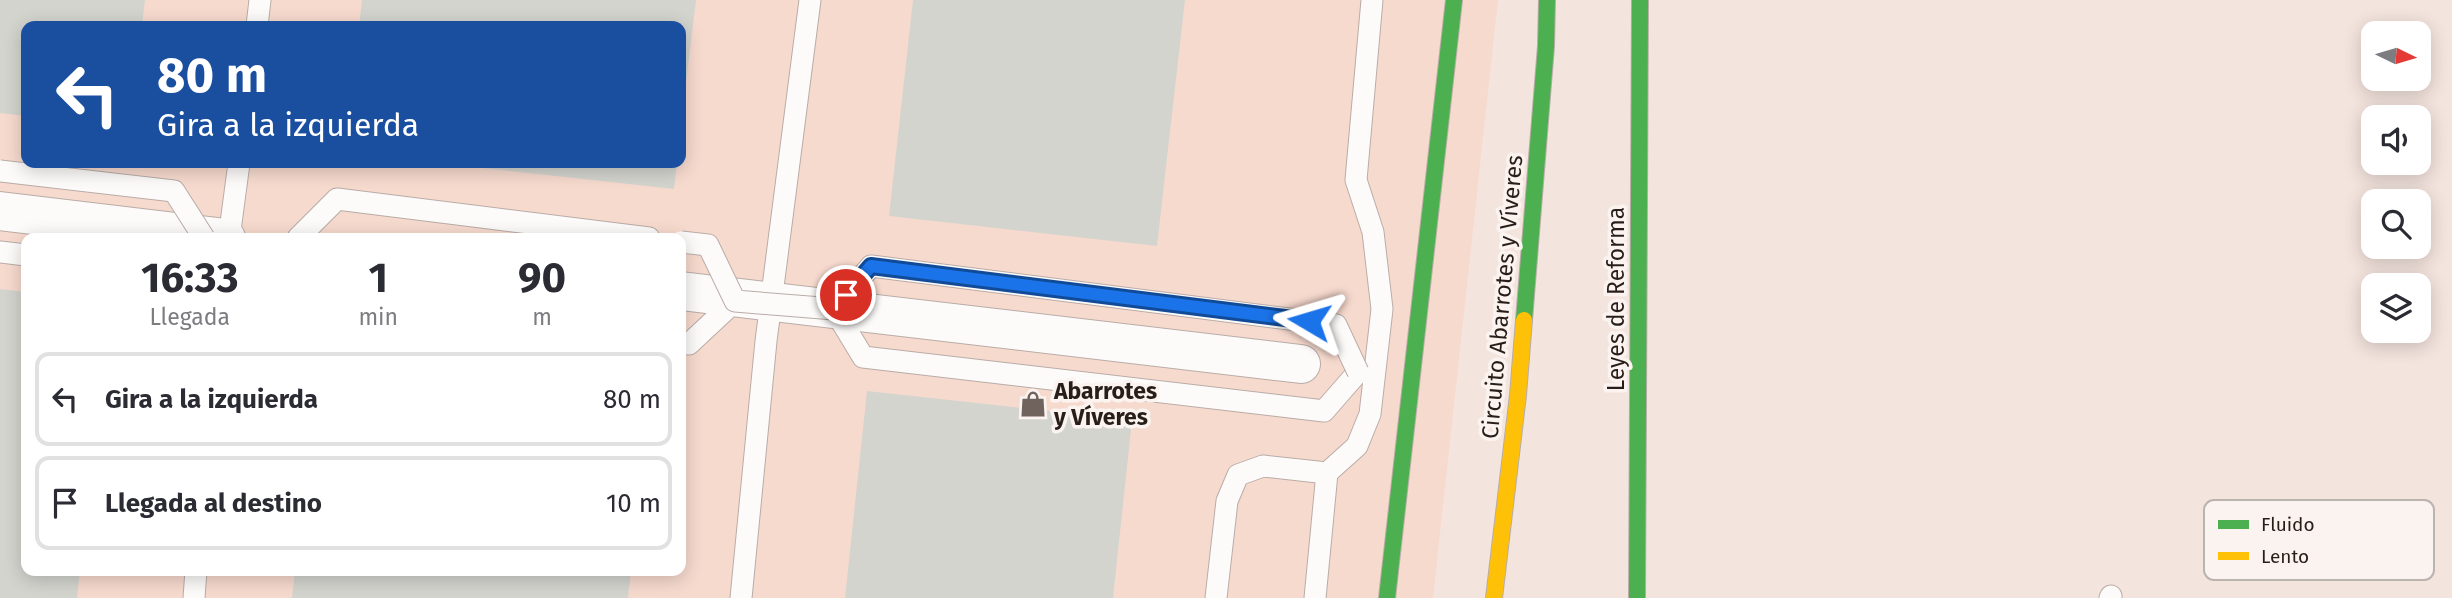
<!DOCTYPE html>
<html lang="es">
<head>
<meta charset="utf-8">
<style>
  body { margin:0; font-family:"Fira Sans",sans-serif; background:#f7f7f7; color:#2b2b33; height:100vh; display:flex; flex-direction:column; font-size:26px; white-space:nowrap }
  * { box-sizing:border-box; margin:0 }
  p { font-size:23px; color:#7c7c81 }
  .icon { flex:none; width:38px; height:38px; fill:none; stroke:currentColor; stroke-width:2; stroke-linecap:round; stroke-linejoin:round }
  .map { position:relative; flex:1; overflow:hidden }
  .side { position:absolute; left:21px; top:233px; width:665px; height:343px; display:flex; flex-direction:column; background:#fff; border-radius:14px; box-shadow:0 4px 18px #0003 }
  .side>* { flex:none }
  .top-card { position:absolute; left:21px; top:21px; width:665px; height:147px; border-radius:14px; box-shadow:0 4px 18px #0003; background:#1a4fa0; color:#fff; overflow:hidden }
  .needle { width:46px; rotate:95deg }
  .fabs { position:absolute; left:2361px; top:21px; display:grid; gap:14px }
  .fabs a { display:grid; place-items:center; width:70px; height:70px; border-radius:14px; background:#fff; box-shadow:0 4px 18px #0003; font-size:35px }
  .pin { position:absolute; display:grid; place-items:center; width:60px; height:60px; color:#fff; margin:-30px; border:4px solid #fff; border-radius:50%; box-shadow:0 2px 7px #0007 }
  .me { position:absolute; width:77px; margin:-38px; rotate:277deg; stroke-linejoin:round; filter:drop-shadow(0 0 5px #0008) }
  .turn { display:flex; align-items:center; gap:24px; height:147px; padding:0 21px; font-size:32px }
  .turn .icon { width:91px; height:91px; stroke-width:2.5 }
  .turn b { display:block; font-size:49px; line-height:60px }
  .eta { display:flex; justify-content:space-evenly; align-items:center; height:119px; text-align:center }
  .eta b { font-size:42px; font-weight:700; line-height:49px }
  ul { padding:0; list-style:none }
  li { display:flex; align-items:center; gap:21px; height:94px; margin:0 14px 10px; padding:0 7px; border:4px solid #e1e1e2; border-radius:14px }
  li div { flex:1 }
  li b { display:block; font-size:26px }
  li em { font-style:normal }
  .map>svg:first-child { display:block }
  .built { fill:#f7dace; fill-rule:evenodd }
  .building { fill:#d4d4cf }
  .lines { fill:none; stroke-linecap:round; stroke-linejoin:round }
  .lane-casing { stroke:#b9aca7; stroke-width:23 }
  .street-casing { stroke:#b9aca7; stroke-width:40 }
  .fast-casing { stroke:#b9aca7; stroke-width:18 }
  .slow-casing { stroke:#b9aca7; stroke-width:18 }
  .lane { stroke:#fdfbfa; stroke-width:21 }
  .street { stroke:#fdfbfa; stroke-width:38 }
  .fast { stroke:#4caf50; stroke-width:16 }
  .slow { stroke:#ffc107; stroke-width:16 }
  .lane-bridge-casing { stroke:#b9aca7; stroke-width:23; stroke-linecap:butt }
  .lane-bridge { stroke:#fdfbfa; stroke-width:21 }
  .route-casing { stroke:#114b97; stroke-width:18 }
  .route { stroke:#1a73e8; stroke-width:12 }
  .labels { text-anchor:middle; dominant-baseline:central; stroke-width:7; stroke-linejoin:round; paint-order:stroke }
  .street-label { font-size:23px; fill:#291d18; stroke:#faf3f0 }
  .poi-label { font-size:23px; font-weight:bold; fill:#291d18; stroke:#faf3f0; text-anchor:start }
  .key { fill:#faf3f0; stroke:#bbb3af; stroke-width:2 }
  .key-label { font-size:19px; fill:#291d18 }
</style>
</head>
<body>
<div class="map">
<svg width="2452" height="598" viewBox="0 0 2452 598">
  <rect width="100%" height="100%" fill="#f4e4de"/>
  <path class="built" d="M0,0H1498L1433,598H0ZM26,26H681V163H26ZM26,238H681V570H26Z"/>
  <g class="building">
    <polygon points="0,0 145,0 142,26 26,26 26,116 0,113"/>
    <polygon points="362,0 696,0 682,116 681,116 681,26 359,26"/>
    <polygon points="913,0 1185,0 1157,246 889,216"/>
    <polygon points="456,163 677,163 674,189 456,165"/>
    <polygon points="0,289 26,292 26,570 80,570 77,598 0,598"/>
    <polygon points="867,391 1132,420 1113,598 845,598"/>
    <polygon points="295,570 631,570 628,598 292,598"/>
  </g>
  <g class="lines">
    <g class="lane-casing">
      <g id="lane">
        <polyline points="257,26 260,0"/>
        <polyline points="229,238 239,163"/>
        <polyline points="298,238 337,199 649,238"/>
        <polyline points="0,252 26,255"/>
        <polyline points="834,309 863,357 1324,411 1358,372"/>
        <polyline points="681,343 689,344 735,301"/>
        <polyline points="194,598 196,570"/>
        <polyline points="741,598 766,341 810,0"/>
        <polyline points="1216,598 1227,501 1238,475 1263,466 1327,473 1357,446 1370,414 1382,309 1373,232 1356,180 1372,0"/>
        <polyline points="1315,598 1327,473"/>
        <polyline points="2110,598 2111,596"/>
      </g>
    </g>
    <g class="street-casing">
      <g id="street">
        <polyline points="0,211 226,238"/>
        <polyline points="681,291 1301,364"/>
      </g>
    </g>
    <g class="fast-casing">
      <g id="fast">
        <polyline points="1524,320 1546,46 1547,0"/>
        <polyline points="1387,598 1454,0"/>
        <polyline points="1637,598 1640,0"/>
      </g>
    </g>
    <g class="slow-casing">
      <polyline id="slow" points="1494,598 1518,395 1524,320"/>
    </g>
    <use href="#lane" class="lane"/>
    <use href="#street" class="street"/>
    <use href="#fast" class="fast"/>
    <use href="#slow" class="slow"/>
    <g class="lane-bridge-casing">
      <g id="lane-bridge">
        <polyline points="0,171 174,191 204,238"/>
        <polyline points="681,242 708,245 735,301 834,309 871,266 1336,325 1358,372"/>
      </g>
    </g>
    <use href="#lane-bridge" class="lane-bridge"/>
  </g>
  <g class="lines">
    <g class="route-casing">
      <polyline id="route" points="846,295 871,266 1309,321"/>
    </g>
    <use href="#route" class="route"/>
  </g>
  <defs>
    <g id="shop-bare" transform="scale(2.1)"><path d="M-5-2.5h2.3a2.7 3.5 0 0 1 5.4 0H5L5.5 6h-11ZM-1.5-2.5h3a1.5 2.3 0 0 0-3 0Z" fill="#70635d" stroke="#faf3f0" stroke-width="2.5" paint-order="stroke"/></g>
  </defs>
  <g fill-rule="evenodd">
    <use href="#shop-bare" x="1033" y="404"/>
  </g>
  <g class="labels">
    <g class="street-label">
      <text transform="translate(1502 297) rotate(-85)">Circuito Abarrotes y Víveres</text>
      <text transform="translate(1616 299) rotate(-90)">Leyes de Reforma</text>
    </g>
    <g class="poi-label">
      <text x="1054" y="391">Abarrotes<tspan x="1054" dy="26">y Víveres</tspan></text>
    </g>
  </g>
  <rect x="2204" y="500" width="230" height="80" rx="10" class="key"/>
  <rect x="2218" y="520" width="31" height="9" fill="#4caf50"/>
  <rect x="2218" y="552" width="31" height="8" fill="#ffc107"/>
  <g class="key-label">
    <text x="2261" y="531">Fluido</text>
    <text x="2261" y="563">Lento</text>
  </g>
</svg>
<div class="fabs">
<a><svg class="needle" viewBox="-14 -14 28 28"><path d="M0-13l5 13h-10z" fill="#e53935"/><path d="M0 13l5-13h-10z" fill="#7c7c81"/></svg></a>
<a><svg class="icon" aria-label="sound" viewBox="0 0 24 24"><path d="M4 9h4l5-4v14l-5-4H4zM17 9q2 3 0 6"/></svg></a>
<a><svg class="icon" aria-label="search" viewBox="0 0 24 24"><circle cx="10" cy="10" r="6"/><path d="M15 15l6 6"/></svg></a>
<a><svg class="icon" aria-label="layers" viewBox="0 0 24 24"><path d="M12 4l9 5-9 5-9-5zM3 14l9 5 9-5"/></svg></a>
</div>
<div class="pin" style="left:846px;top:295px;background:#d93025"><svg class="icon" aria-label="arrive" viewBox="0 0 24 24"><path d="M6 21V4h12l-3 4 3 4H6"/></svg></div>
<svg class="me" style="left:1309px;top:321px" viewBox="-20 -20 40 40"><path d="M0-17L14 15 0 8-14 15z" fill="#1a73e8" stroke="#fff" stroke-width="4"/></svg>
<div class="top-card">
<div class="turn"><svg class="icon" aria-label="left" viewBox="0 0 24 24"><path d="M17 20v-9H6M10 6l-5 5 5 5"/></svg><div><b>80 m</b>Gira a la izquierda</div></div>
</div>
<section class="side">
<div class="eta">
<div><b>16:33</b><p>Llegada</p></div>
<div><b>1</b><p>min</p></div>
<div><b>90</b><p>m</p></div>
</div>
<ul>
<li><svg class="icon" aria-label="left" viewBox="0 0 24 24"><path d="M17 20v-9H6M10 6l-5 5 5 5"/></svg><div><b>Gira a la izquierda</b></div><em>80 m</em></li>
<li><svg class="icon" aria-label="arrive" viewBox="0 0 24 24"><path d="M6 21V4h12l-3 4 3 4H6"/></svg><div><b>Llegada al destino</b></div><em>10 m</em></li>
</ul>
</section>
</div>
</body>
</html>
